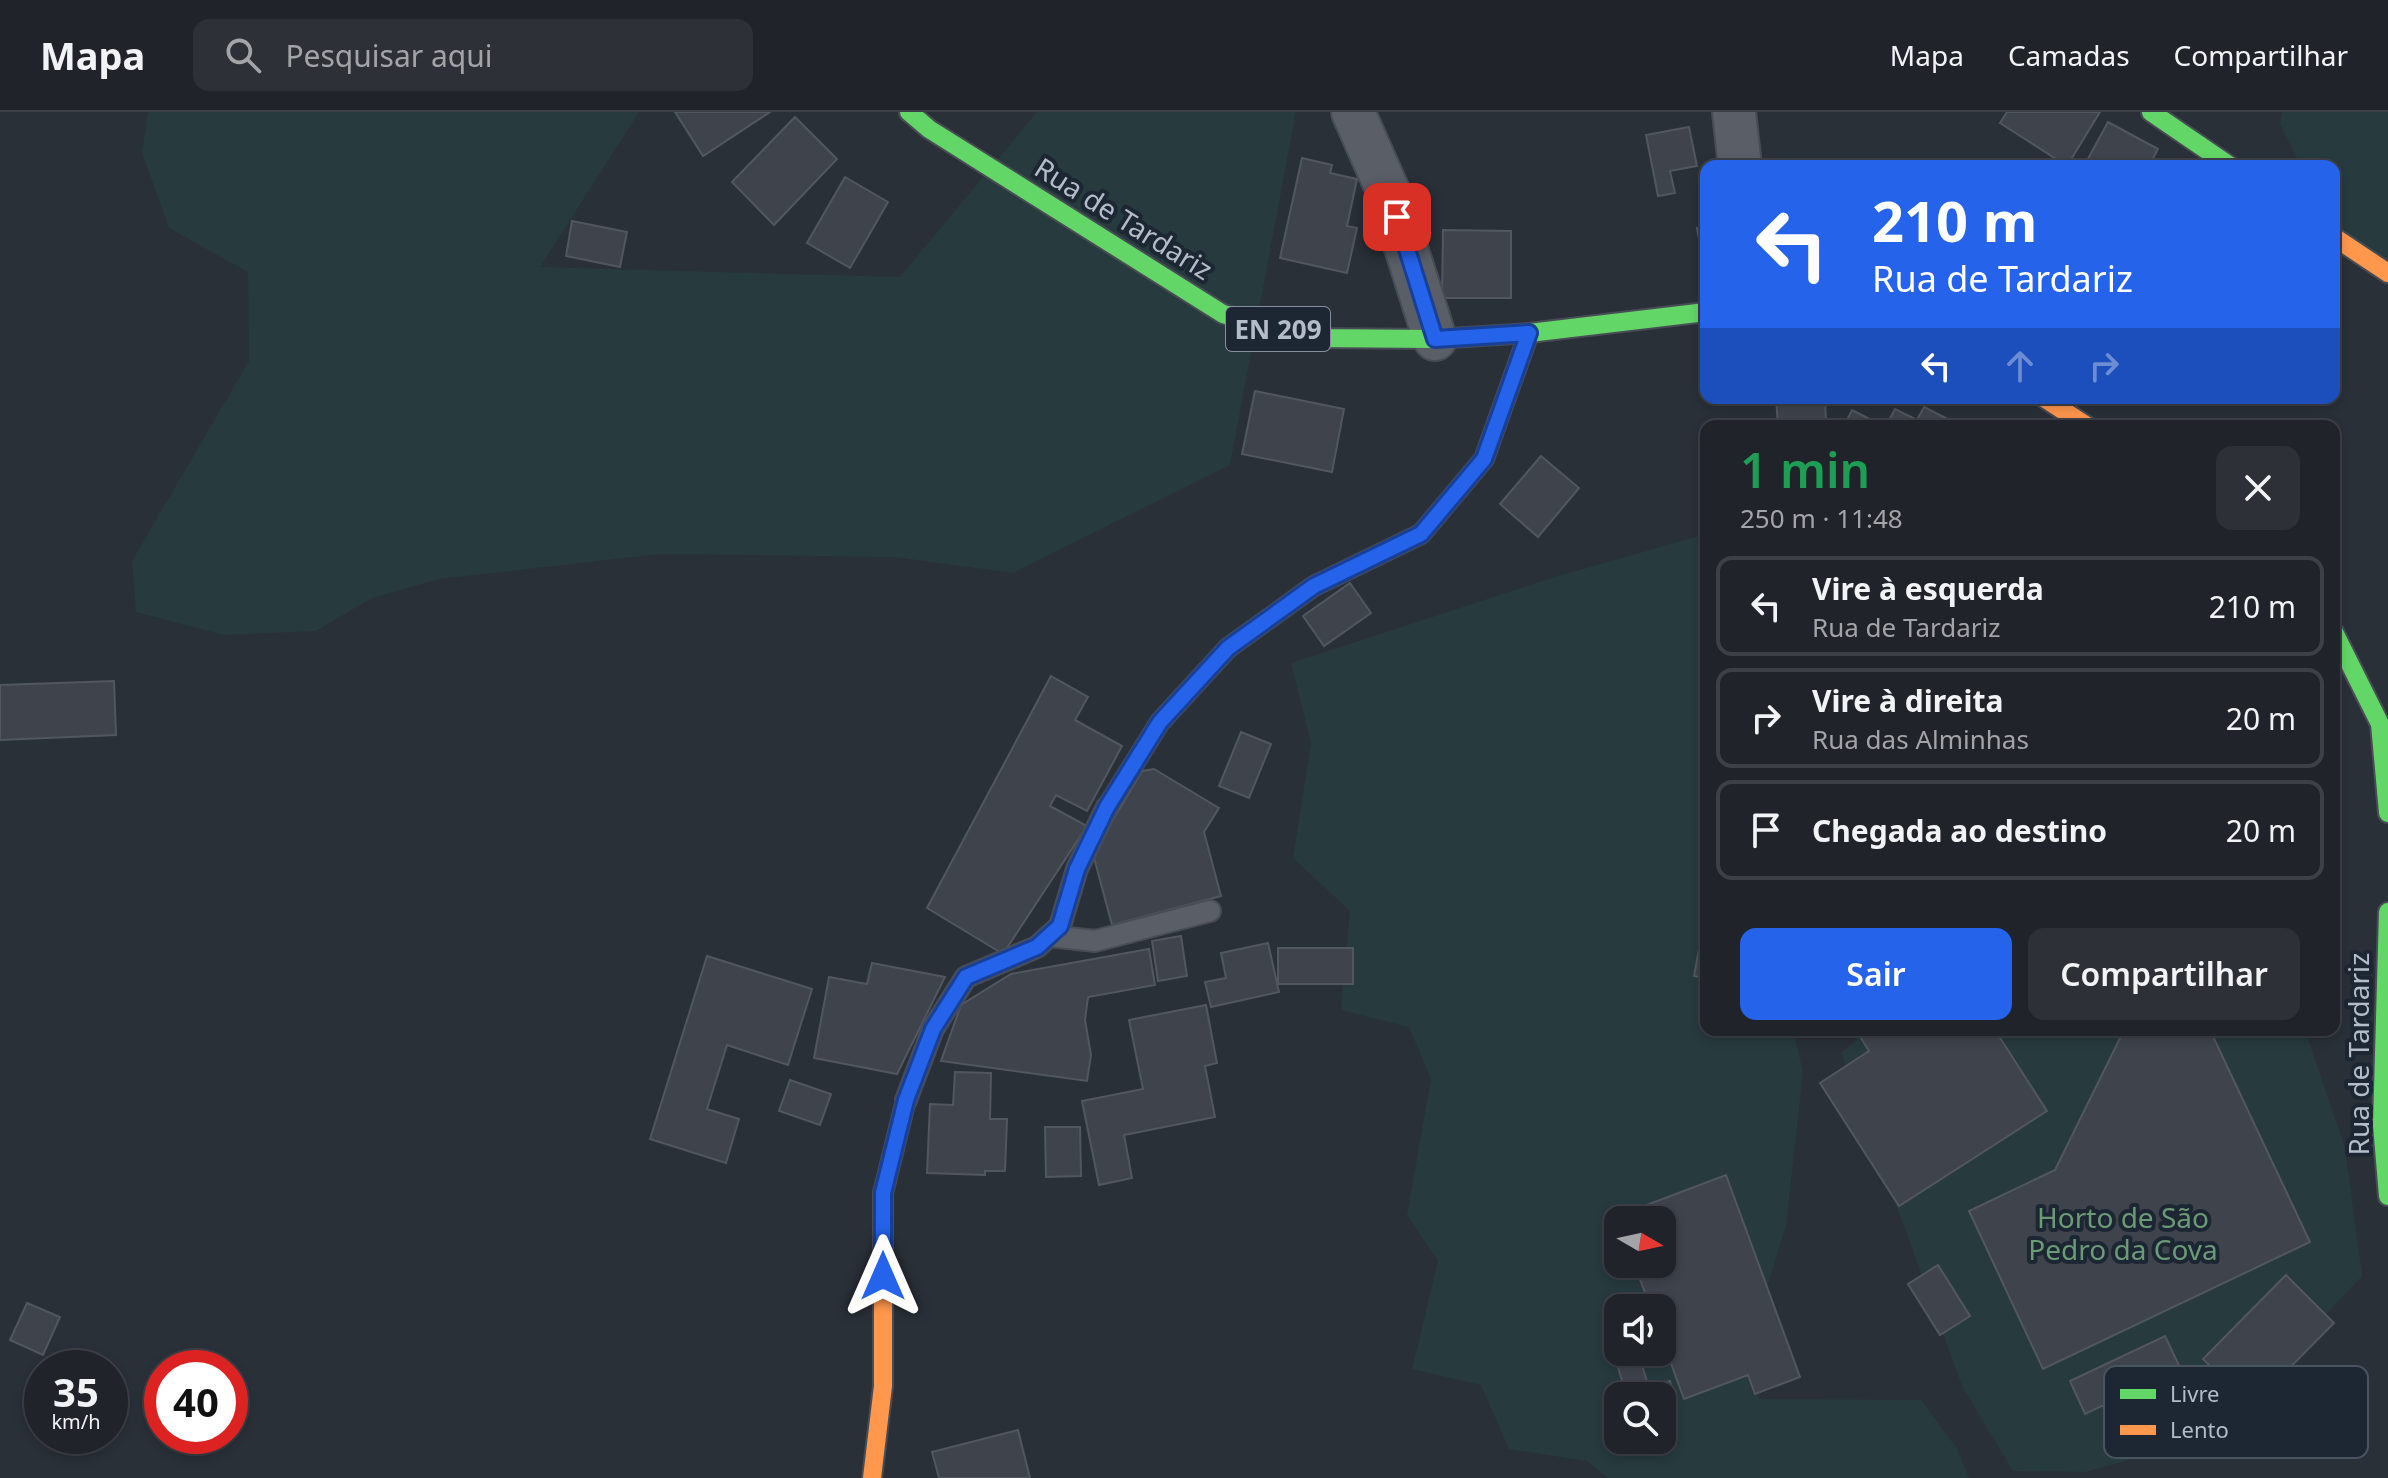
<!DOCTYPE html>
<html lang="pt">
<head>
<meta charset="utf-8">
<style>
  body { margin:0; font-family:"Noto Sans",sans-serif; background:#2d3036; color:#f1f3f6; height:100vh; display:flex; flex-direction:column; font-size:30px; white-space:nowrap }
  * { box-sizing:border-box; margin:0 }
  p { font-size:26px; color:#a2a4a8 }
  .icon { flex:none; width:44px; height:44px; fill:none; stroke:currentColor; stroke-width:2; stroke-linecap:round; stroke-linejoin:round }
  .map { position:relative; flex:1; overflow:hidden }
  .drawer { position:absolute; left:1700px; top:308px; width:640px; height:616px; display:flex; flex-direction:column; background:#20242a; border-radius:16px; box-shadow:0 4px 12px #0003,0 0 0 2px #3d4147 }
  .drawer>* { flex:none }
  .top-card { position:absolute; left:1700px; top:48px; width:640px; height:244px; border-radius:16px; box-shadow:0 4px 12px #0003,0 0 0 2px #3d4147; background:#2563eb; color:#fff; overflow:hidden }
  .needle { width:52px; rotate:99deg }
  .fabs { position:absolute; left:1604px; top:1094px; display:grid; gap:16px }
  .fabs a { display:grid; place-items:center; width:72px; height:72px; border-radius:16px; background:#20242a; box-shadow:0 4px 12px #0003,0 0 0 2px #3d4147; font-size:40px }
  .speed { position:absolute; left:24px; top:1238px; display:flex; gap:16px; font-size:40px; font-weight:700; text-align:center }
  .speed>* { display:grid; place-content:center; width:104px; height:104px; border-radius:50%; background:#20242a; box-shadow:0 4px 12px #0003,0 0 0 2px #3d4147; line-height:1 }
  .speed small { font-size:20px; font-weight:400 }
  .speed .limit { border:12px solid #d22; background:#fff; color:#111 }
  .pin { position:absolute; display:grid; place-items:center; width:68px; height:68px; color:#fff; margin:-34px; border-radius:16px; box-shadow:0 4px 12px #0006 }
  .me { position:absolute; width:88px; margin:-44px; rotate:0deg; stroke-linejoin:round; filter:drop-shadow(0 0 6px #0008) }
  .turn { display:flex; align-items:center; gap:28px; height:168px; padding:0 40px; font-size:36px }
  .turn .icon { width:104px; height:104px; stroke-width:2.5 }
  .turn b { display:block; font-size:56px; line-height:68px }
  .lanes { display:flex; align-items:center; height:76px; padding:0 40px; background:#0003; justify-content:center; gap:40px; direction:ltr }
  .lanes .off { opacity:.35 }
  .round { display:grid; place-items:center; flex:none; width:84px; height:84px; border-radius:16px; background:#2d3036 }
  .head { display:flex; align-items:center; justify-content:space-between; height:136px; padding:0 40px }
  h1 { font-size:48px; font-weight:600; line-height:60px; color:#1e9e55 }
  .action { display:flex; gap:16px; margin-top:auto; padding:16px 40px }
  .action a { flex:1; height:92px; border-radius:16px; background:#2563eb; color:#fff; font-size:32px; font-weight:600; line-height:92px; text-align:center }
  .action a+a { background:#2d3036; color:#f1f3f6 }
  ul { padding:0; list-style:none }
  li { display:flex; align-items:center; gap:24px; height:100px; margin:0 16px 12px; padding:0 24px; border:4px solid #3d4147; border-radius:16px }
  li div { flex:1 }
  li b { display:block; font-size:30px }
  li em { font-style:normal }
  header { display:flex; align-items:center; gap:48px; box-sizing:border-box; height:112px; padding:0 40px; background:#20242a; border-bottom:2px solid #3d4147 }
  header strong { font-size:38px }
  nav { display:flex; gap:44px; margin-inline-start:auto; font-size:28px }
  .search { width:560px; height:72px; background:#2d3036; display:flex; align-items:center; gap:20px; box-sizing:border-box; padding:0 28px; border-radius:16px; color:#a2a4a8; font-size:30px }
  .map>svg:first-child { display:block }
  .green { fill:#273a3e; fill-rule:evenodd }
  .building { fill:#3f444c; stroke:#52575f; stroke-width:2 }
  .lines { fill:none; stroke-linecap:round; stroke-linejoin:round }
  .lane-casing { stroke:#484c55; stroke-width:24 }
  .street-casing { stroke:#484c55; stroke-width:46 }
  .fast-casing { stroke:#484c55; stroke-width:22 }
  .slow-casing { stroke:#484c55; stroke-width:22 }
  .lane { stroke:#5a5e66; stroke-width:20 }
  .street { stroke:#5a5e66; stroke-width:42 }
  .fast { stroke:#63d668; stroke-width:18 }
  .slow { stroke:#ff974d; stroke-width:18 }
  .route-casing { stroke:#184099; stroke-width:20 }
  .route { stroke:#2563eb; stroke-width:14 }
  .labels { text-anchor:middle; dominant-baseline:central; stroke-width:8; stroke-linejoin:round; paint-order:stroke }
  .shield { fill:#1d2633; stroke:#878f9c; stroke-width:2 }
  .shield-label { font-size:26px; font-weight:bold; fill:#b4bcc9 }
  .street-label { font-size:28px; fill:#b4bcc9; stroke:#1d2633 }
  .park-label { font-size:28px; fill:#6b9a76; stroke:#1d2633 }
  .key { fill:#1d2633; stroke:#4a5360; stroke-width:2 }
  .key-label { font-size:22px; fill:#b4bcc9 }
</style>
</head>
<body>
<header>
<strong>Mapa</strong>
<div class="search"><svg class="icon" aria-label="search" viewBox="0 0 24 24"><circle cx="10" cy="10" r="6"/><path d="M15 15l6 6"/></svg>Pesquisar aqui</div>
<nav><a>Mapa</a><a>Camadas</a><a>Compartilhar</a></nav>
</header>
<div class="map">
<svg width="2388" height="1366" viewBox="0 0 2388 1366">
  <rect width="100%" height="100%" fill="#2a3038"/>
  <g class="green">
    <polygon points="148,0 639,0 540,155 900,165 1037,0 1296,0 1230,353 1013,461 894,445 659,442 439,467 372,486 316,519 224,523 136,500 132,449 249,249 248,160 169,116 142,41"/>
    <polygon points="2282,0 2388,0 2388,160 2334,117 2334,54 2301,54 2280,12"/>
    <path d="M1706,422V918H1793L1803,960L1786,1114L1745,1246L1759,1287L1921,1288L1958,1338L1969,1366H1608L1587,1349L1509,1337L1481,1273L1412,1257L1438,1149L1407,1103L1431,967L1409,915L1341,898L1350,799L1293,746L1311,631L1291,551L1555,465ZM1618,1108H1662V1152H1618ZM1618,1196H1662V1240H1618ZM1618,1284H1662V1328H1618Z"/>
    <polygon points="1867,918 2305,918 2345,1036 2362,1164 2209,1326 2085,1360 2013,1359 1963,1276 1841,941"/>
  </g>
  <g class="building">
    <polygon points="675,0 770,0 703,44"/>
    <polygon points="2007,0 2100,0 2067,54 2000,11"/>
    <polygon points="795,5 837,47 774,113 732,70"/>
    <polygon points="2108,10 2158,37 2149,54 2084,54"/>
    <polygon points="1689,15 1697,54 1670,59 1675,81 1658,84 1646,23"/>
    <polygon points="1302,46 1332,53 1330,61 1357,67 1347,114 1357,116 1347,161 1280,146"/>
    <polygon points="845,65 888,90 850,156 807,131"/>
    <polygon points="572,109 627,120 620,155 566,144"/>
    <polygon points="1706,115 1706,157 1704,157 1697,116"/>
    <polygon points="1443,118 1511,119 1511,186 1442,186"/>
    <polygon points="1255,279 1344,297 1332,360 1242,342"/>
    <polygon points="1776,286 1825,286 1826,311 1817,311 1817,314 1778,314"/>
    <polygon points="1924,295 1961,314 1886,314 1895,297 1917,308"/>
    <polygon points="1852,298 1883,314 1844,314"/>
    <polygon points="1541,344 1579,376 1538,425 1500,392"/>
    <polygon points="1350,471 1371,501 1324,534 1303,504"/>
    <polygon points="1051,564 1088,585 1075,608 1122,634 1087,699 1056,683 1050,694 1087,714 1003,842 927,796"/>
    <polygon points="114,569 116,623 0,628 0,573"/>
    <polygon points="1241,620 1271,632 1249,686 1219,674"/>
    <polygon points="1154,657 1219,696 1204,720 1221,784 1112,813 1093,742 1142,659"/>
    <polygon points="1706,800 1706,866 1694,864"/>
    <polygon points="1181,824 1187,864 1158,869 1152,829"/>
    <polygon points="1268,831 1279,880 1211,895 1205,870 1226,866 1221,841"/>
    <rect x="1278" y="836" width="75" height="36"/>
    <polygon points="1149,837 1155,873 1088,885 1085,908 1091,943 1087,969 941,949 961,893 1011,862"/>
    <polygon points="707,844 812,877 788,953 727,933 707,997 739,1007 726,1051 650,1027"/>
    <polygon points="872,851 945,865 897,962 814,946 829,865 867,872"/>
    <polygon points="1206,893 1217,951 1205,954 1215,1005 1124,1023 1132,1066 1099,1073 1082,989 1143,977 1129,908"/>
    <polygon points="1856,918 1995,918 2047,999 1899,1094 1820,971 1869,939"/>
    <polygon points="2124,918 2210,918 2310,1130 2043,1257 1969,1099 2055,1058"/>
    <polygon points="955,960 991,961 990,1007 1007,1007 1005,1059 985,1059 985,1063 927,1061 930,992 953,993"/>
    <polygon points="790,968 831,982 820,1013 779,999"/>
    <polygon points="1045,1015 1080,1015 1081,1064 1046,1065"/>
    <polygon points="1726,1063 1800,1265 1755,1282 1748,1263 1684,1287 1662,1227 1662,1196 1651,1196 1634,1152 1662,1152 1662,1108 1618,1108 1617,1104"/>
    <polygon points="1938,1153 1970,1204 1940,1223 1908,1172"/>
    <polygon points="2286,1163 2334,1211 2252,1294 2203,1247"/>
    <polygon points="27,1191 60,1205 43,1243 10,1228"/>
    <polygon points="2165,1224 2185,1266 2151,1283 2146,1273 2085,1302 2070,1269"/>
    <polygon points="1618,1228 1618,1240 1638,1240 1649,1276 1670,1269 1677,1295 1662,1300 1662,1284 1627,1284 1610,1230"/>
    <polygon points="1018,1318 1030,1366 939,1366 932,1340"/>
  </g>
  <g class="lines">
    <g class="lane-casing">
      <g id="lane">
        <polyline points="1049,824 1095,829 1210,799"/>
        <polyline points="906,988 933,917 966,865 1037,835 1060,814 1077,757 1107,695"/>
      </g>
    </g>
    <g class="street-casing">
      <g id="street">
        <polyline points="1353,0 1388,79 1435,227"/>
        <polyline points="1734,0 1740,54"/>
      </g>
    </g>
    <g class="fast-casing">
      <g id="fast">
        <polyline points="909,0 929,17 1223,202 1311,226 1435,227 1529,221 1706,200"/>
        <polyline points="2151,0 2230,54"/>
        <polyline points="2334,520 2380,612 2388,701"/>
        <polyline points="1107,695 1160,610 1228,536 1314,474 1421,422 1484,347 1529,221"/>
        <polyline points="2388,800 2382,1013 2388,1084"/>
      </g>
    </g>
    <g class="slow-casing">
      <g id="slow">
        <polyline points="2334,125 2388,161"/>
        <polyline points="2044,286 2087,314"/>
        <polyline points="872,1366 883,1274 883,1081 906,988"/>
      </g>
    </g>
    <use href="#lane" class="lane"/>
    <use href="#street" class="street"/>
    <use href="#fast" class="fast"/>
    <use href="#slow" class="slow"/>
  </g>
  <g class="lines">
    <g class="route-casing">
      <polyline id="route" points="883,1164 883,1081 906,988 933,917 966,865 1037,835 1060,814 1077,757 1107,695 1160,610 1228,536 1314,474 1421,422 1484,347 1529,221 1435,227 1397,105"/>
    </g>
    <use href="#route" class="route"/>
  </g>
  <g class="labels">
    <rect class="shield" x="1226" y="195" width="104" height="44" rx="6"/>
    <g class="shield-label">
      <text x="1278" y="217">EN 209</text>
    </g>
    <g class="street-label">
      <text transform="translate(1124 106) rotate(32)">Rua de Tardariz</text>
      <text transform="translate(2358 942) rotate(-90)">Rua de Tardariz</text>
    </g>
    <g class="park-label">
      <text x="2123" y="1105">Horto de São<tspan x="2123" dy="32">Pedro da Cova</tspan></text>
    </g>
  </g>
  <rect x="2104" y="1254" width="264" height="92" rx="12" class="key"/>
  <rect x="2120" y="1277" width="36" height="10" fill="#63d668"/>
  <rect x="2120" y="1313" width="36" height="10" fill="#ff974d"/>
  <g class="key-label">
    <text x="2170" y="1290">Livre</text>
    <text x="2170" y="1326">Lento</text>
  </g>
</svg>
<div class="fabs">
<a><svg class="needle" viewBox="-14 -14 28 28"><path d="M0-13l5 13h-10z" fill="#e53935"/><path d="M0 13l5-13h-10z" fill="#a2a4a8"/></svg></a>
<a><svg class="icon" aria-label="sound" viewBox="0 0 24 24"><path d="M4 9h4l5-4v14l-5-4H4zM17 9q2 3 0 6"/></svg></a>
<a><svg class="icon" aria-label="search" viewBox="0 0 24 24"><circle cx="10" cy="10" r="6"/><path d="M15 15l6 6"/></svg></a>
</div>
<div class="speed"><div>35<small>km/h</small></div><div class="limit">40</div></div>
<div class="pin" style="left:1397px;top:105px;background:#d93025"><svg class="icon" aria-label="arrive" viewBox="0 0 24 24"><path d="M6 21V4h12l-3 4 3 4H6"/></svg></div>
<svg class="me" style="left:883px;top:1164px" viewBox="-20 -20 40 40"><path d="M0-17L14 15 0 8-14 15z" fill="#2563eb" stroke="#fff" stroke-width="4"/></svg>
<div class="top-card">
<div class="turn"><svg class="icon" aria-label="left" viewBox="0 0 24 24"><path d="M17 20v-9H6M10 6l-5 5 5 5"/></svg><div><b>210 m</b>Rua de Tardariz</div></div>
<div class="lanes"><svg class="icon" aria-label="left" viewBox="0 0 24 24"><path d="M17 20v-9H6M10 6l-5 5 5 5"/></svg><svg class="icon off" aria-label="ahead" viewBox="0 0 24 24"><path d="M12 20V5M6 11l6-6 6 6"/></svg><svg class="icon off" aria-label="right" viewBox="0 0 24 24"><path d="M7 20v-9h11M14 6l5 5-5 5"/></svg></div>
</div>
<section class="drawer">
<div class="head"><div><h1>1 min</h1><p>250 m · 11:48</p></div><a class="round"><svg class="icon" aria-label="close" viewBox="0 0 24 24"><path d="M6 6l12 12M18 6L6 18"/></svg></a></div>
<ul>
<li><svg class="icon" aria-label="left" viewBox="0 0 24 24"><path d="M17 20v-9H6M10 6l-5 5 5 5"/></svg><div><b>Vire à esquerda</b><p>Rua de Tardariz</p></div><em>210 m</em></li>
<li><svg class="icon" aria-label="right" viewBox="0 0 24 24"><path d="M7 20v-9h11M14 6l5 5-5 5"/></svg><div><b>Vire à direita</b><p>Rua das Alminhas</p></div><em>20 m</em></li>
<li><svg class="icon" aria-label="arrive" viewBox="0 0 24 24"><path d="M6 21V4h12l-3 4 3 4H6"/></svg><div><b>Chegada ao destino</b></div><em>20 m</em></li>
</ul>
<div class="action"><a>Sair</a><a>Compartilhar</a></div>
</section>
</div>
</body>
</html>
